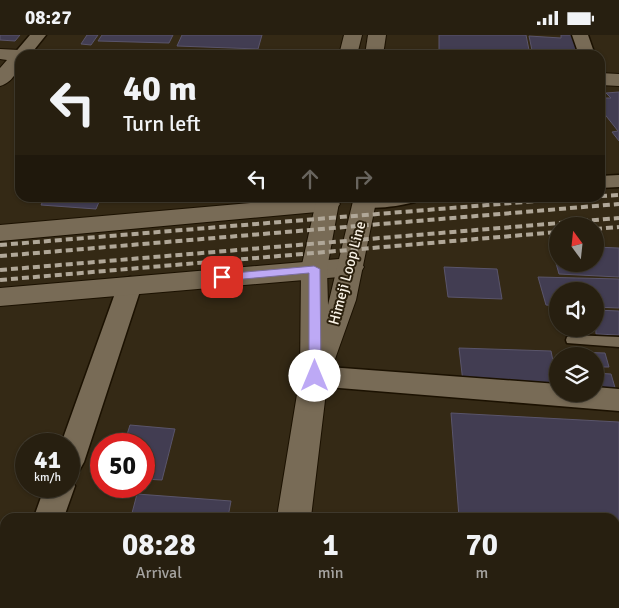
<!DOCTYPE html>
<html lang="en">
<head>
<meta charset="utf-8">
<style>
  body { margin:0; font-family:Signika,sans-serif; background:#332c1e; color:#f1f3f6; height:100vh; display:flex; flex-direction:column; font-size:19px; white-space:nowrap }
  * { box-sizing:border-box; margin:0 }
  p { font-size:16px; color:#a4a29f }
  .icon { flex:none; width:28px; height:28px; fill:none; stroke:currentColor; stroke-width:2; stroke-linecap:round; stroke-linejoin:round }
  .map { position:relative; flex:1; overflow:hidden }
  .sheet { position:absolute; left:0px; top:478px; width:620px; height:96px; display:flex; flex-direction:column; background:#271f10; border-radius:15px 15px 0 0; box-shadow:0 1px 4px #0004,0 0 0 1px #433d30 }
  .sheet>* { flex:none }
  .guide { position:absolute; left:15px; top:15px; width:590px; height:152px; border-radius:15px; box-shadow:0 1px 4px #0004,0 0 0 1px #433d30; background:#271f10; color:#f1f3f6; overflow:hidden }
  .needle { width:32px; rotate:345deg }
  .controls { position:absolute; left:549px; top:182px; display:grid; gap:10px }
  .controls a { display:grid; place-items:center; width:55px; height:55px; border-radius:50%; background:#271f10; box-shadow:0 1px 4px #0004,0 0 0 1px #433d30; font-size:25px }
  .speed { position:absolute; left:15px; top:398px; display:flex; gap:10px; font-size:25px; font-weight:700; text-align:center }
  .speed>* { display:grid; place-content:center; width:65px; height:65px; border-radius:50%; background:#271f10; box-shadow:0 1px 4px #0004,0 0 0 1px #433d30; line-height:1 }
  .speed small { font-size:12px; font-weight:400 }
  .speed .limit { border:8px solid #d22; background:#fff; color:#111 }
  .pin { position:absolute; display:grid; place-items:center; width:42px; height:42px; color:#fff; margin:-21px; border-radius:10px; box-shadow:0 2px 8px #0006 }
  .me { position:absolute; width:55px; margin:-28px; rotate:0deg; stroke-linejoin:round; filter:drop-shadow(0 0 4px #0008) }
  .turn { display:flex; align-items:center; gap:18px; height:105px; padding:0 25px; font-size:22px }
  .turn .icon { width:65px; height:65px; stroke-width:2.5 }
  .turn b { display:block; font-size:35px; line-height:42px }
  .lanes { display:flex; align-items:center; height:48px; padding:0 25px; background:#0003; justify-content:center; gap:25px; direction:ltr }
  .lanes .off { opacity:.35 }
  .eta { display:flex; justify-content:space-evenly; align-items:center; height:85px; text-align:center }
  .eta b { font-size:30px; font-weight:700; line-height:35px }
  .status { display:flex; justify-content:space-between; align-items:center; height:35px; padding:0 25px; background:#271f10; direction:ltr }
  .status svg { height:14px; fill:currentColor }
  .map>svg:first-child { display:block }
  .building { fill:#423d52; stroke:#5a556b }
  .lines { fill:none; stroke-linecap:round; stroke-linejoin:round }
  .service-casing { stroke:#1b1101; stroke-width:3 }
  .minor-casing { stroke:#1b1101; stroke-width:3 }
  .tertiary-casing { stroke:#1b1101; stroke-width:2 }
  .secondary-casing { stroke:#1b1101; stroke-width:2 }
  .service { fill:#786b56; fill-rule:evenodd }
  .minor { fill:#786b56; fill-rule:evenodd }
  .tertiary { fill:#786b56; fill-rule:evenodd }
  .secondary { fill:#786b56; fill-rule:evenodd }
  .rail { stroke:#b0a798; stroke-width:4; stroke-dasharray:7 4; stroke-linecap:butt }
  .route { fill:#bda9f5; stroke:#7b6e9f }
  .labels { text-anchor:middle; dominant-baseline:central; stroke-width:4; stroke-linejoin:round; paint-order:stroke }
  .street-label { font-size:15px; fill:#f8f1e5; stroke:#2a1f0c }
</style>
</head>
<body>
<div class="status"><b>08:27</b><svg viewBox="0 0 49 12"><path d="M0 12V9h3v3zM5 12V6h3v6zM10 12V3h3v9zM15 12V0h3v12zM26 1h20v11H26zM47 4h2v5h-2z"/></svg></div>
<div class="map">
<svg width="619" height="573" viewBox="0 0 619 573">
  <rect width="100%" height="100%" fill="#342915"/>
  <g class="building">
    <polygon points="0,0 20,0 15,6 0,5"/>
    <polygon points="87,0 98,0 91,10 81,9"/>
    <polygon points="102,0 173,0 169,8 98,6"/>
    <polygon points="182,0 262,0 258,14 177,11"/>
    <polygon points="439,0 526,0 530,20 439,20"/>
    <polygon points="561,0 573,0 579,20 533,20 529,1 561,3"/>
    <polygon points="619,57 619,106 612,97 618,96 603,77 600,77 600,63 611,63 606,58"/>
    <polygon points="45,162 101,162 96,174 41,170"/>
    <polygon points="183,162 239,162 239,165"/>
    <polygon points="551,210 558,210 558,229 595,229 595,212 619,213 619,242 559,239"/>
    <polygon points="444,232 497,234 502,264 448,262"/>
    <polygon points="538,242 619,244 619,273 595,272 595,256 558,256 558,271 546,270"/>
    <polygon points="595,275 619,276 619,300 596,299"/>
    <polygon points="459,313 551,316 558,351 463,347"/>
    <polygon points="573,317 605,318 609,332 595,332 595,321 574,321"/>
    <polygon points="595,338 611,339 616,356 595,355"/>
    <polygon points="451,378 619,387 619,558 615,558 615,482 459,482"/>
    <polygon points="130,390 175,394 162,445 144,444 144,409 124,409"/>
    <polygon points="137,459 231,466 228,482 131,482"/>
  </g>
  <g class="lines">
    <g class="service-casing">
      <polygon id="service" points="572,300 619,302 619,312 567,308 566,305 567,302"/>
    </g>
    <g class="minor-casing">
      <g id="minor">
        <polygon points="30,0 46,0 30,20 20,20 20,25 15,23 13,20"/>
        <polygon points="572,0 588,0 595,20 579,20"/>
        <polygon points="619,140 619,152 600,153 600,141"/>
        <path d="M358,162H418L415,167C399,171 375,175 359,171L355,166Z"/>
        <polygon points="130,242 138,244 142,250 84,427 79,436 69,440 69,409 61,409 118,250 122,244"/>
        <polygon points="315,331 558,349 558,359 595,359 595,352 619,354 619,376 315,351 306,348 302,341 306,334"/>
        <polygon points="69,441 75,451 64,482 34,482 45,451 69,451"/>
        <polygon points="5,527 5,559 0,561 0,529"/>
        <polygon points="5,561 5,569 36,569 34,573 0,573"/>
      </g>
    </g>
    <g class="tertiary-casing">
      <g id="tertiary">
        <path d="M0,14L38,16L41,20H20C20,33 14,47 0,51V33L7,25L0,24Z"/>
        <polygon points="600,38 619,39 619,51 600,50"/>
        <polygon points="320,162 336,164 340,169 336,174 328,176 0,206 0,190"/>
        <polygon points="351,223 360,226 364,232 360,238 351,241 0,271 0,253"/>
      </g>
    </g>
    <g class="secondary-casing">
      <g id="secondary">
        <polygon points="344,0 362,0 357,20 339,20"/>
        <polygon points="368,0 386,0 383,20 365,20"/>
        <polygon points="317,162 340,162 327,234 328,270 354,162 377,162 356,265 335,324 329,332 311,482 277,482 300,341 301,234"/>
        <polygon points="262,569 300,569 299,573 261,573"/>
      </g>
    </g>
    <use href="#service" class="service"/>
    <use href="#minor" class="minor"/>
    <use href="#tertiary" class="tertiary"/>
    <use href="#secondary" class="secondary"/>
    <g class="rail">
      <polyline points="600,161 619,160"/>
      <polyline points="595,194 619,192"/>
      <polyline points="0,210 585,162"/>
      <polyline points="0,221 619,169"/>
      <polyline points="0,235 619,183"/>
      <polyline points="0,245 558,197"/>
    </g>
  </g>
  <polygon class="route" points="314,231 320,234 321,341 319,345 310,345 309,341 309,238 222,246 217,242 222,239"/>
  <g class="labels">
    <g class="street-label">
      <text transform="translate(347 238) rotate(-75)">Himeji Loop Line</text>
    </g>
  </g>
</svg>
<div class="controls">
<a><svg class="needle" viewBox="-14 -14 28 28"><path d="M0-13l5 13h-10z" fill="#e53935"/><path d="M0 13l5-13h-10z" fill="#a4a29f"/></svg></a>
<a><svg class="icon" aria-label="sound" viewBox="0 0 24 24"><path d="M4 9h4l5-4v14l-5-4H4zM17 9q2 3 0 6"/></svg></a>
<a><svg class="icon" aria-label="layers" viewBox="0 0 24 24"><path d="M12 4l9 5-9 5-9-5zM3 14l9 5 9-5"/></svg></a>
</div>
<div class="speed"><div>41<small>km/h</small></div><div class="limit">50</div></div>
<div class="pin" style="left:222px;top:242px;background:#d93025"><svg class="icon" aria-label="arrive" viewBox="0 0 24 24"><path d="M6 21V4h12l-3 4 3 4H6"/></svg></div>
<svg class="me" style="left:315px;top:341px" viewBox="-20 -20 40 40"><circle r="19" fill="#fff"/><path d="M0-13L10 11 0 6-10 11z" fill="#bda9f5"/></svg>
<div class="guide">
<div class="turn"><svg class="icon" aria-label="left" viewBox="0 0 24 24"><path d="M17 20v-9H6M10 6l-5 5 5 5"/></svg><div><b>40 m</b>Turn left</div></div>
<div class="lanes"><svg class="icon" aria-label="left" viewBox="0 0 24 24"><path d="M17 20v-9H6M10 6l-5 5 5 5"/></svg><svg class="icon off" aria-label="ahead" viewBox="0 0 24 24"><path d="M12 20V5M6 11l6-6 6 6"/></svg><svg class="icon off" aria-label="right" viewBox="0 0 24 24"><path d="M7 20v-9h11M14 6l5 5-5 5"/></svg></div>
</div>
<section class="sheet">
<div class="eta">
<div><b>08:28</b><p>Arrival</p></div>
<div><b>1</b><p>min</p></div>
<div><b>70</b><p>m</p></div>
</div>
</section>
</div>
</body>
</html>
